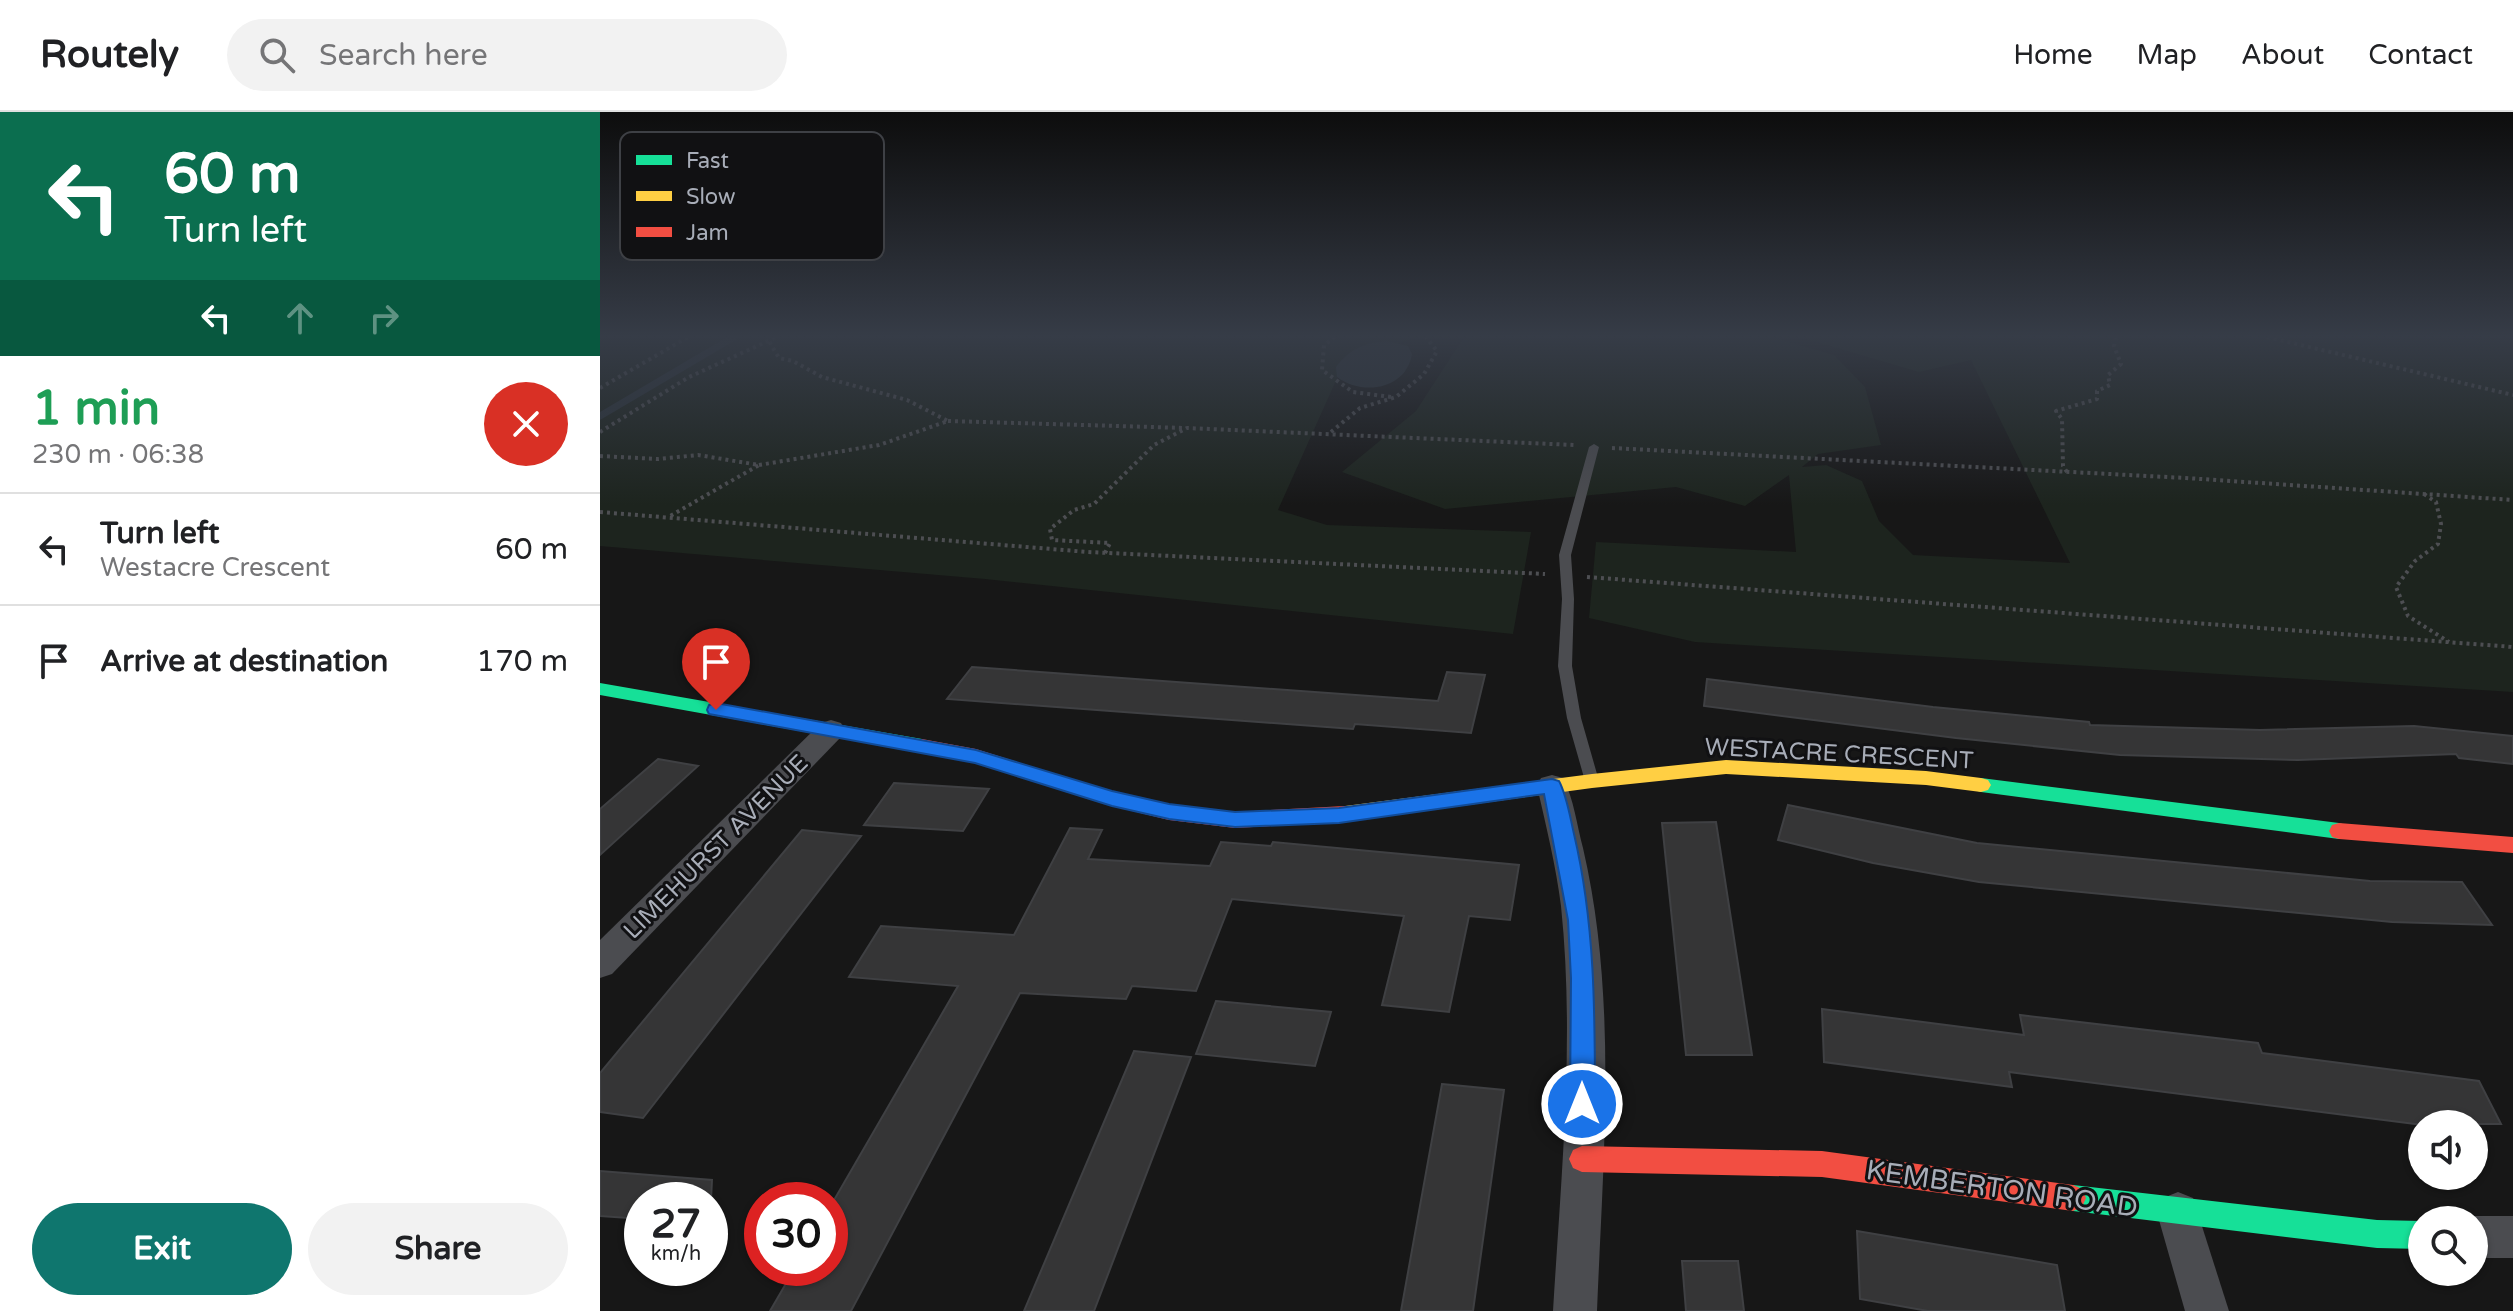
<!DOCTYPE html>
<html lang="en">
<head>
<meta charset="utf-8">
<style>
  body { margin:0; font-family:"Varela Round",sans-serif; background:#f2f2f2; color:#202124; height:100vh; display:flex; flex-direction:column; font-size:30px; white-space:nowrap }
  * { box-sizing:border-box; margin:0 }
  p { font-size:26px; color:#757577 }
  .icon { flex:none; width:44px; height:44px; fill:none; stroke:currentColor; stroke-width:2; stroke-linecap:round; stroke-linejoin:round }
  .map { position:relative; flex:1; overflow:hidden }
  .drawer { display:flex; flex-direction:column; background:#fff; width:600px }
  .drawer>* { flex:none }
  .hud { background:#0b6e4f; color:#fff; overflow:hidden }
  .fabs { position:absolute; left:1808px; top:998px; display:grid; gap:16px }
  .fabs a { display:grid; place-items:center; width:80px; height:80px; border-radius:50%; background:#fff; box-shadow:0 2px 6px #0004; font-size:40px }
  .speed { position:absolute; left:24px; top:1070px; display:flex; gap:16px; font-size:40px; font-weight:700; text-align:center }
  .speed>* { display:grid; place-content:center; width:104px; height:104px; border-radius:50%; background:#fff; box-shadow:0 2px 6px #0004; line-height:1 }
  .speed small { font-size:20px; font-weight:400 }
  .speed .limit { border:12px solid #d22; background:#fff; color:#111 }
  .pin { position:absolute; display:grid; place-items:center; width:68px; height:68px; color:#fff; margin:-82px -34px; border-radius:50% 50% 50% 0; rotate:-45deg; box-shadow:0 0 8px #0007 }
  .pin .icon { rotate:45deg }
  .me { position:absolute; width:88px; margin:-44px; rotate:0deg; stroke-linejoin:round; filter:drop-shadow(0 0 6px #0008) }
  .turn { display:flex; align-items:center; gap:28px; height:168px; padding:0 32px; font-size:36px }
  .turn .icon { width:104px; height:104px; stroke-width:2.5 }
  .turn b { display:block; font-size:56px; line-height:68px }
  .lanes { display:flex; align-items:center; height:76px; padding:0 32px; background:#0003; justify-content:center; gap:40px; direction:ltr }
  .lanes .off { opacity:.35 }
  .round { display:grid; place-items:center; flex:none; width:84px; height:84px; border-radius:42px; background:#f2f2f2 }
  .headline { display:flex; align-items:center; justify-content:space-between; height:136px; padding:0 32px }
  h1 { font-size:48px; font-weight:800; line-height:60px; color:#1e9e55 }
  .action { display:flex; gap:16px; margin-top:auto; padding:16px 32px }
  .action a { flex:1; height:92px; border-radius:48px; background:#0f766e; color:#fff; font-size:32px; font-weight:800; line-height:92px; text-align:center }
  .action a+a { background:#f2f2f2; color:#202124 }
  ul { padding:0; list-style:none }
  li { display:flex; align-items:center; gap:24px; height:112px; padding:0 32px; border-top:2px solid #e0e0e0 }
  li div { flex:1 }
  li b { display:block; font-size:30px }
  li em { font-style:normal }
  header { display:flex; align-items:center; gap:48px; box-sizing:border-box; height:112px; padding:0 40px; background:#fff; border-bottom:2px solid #e0e0e0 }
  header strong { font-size:38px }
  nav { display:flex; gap:44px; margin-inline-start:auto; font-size:28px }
  .search { width:560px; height:72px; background:#f2f2f2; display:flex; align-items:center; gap:20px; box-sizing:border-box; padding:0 28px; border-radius:44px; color:#757577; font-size:30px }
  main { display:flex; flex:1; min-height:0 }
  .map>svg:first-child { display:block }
  .green { fill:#1d241e }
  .water { fill:#2a3239 }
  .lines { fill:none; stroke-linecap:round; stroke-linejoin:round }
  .stream { stroke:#2a3239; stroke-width:7 }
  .building { fill:#353536; stroke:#3f4043; stroke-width:2 }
  .path { stroke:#4d4e52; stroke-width:4; stroke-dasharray:3 4; stroke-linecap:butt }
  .lane { fill:#4b4c50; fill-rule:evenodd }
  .street { fill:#4b4c50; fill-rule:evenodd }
  .fast { fill:#16e098; fill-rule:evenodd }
  .slow { fill:#ffcf43; fill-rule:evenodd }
  .jam { fill:#f24e42; fill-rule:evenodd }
  .route { fill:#1a73e8; stroke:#114b97; stroke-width:2 }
  .labels { text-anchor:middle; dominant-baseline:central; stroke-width:6; stroke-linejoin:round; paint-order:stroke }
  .street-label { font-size:24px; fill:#a8adb8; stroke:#111113 }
  .near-street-label { font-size:28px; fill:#a8adb8; stroke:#111113 }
  .key { fill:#111113; stroke:#3e4045; stroke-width:2 }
  .key-label { font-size:22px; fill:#a8adb8 }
</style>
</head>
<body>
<header>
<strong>Routely</strong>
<div class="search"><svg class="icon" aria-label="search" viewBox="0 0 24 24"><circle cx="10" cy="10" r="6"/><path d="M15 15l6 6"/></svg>Search here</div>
<nav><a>Home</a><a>Map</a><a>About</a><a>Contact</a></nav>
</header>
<main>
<section class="drawer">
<div class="hud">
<div class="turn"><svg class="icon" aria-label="left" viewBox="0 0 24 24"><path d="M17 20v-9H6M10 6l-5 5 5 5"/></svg><div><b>60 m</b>Turn left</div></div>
<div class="lanes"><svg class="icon" aria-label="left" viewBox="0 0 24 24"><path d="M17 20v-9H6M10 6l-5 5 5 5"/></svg><svg class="icon off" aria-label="ahead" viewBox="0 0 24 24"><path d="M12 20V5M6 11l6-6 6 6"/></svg><svg class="icon off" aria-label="right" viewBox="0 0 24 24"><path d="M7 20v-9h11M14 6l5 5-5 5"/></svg></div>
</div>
<div class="headline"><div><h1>1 min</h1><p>230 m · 06:38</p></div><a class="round" style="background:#d93025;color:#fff"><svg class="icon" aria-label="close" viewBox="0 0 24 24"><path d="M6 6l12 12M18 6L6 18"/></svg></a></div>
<ul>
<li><svg class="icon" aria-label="left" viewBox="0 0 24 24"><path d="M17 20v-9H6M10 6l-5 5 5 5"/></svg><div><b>Turn left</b><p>Westacre Crescent</p></div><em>60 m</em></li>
<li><svg class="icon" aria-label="arrive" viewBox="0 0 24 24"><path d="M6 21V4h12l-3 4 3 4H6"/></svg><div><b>Arrive at destination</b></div><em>170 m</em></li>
</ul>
<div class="action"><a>Exit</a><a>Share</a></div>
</section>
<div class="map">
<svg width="1913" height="1199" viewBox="0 0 1913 1199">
  <rect width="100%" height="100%" fill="#171717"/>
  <g class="green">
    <polygon points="0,225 814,225 742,255 678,398 727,413 931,420 913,522 385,467 0,434"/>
    <polygon points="869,225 1171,225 1234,243 1265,275 1281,333 1218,342 1202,355 1226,353 1262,369 1279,409 1313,443 1470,451 1371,248 1319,260 1200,225 1913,225 1913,580 1095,530 989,506 996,430 1196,440 1189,363 1145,394 1076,375 845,397 742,360 816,299 862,228"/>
  </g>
  <path class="water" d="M787,229L808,234L812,242C806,278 762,284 737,265L736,255C749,237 766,230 787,229Z"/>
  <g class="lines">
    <polyline class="stream" points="0,304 134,225"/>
  </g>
  <g class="building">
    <polygon points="372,555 838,589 847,560 885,563 871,621 755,612 753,617 347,587"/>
    <polygon points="1107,567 1333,595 1489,610 1490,613 1660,618 1814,614 1913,624 1913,652 1859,646 1856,642 1698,648 1520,643 1356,626 1104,594"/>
    <polygon points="58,647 98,654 0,743 0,697"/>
    <polygon points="294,671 389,677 363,719 264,713"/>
    <polygon points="1188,693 1377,731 1770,769 1862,770 1892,813 1792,810 1379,770 1273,751 1178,728"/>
    <polygon points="1116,710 1149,923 1152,943 1086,943 1062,711"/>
    <polygon points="470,716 502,718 488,747 610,754 621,730 671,734 673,730 919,753 910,808 869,804 849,900 782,893 804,804 632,787 596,879 532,874 526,887 420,881 251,1199 170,1199 195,1156 230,1156 230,1095 358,874 249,865 281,814 414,823"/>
    <polygon points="202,718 261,724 43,1006 0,1000 0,961"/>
    <polygon points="616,889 731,900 715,954 596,942"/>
    <polygon points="1222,897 1424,923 1420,903 1658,931 1662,941 1879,969 1901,1012 1815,1012 1409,960 1412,975 1224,950"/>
    <polygon points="534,939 591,945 494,1199 424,1199"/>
    <polygon points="842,972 904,978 873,1199 801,1199"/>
    <polygon points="0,1059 112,1068 111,1088 42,1088 42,1107 0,1104"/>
    <polygon points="1257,1119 1457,1153 1465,1199 1328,1199 1260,1187"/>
    <polygon points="1082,1149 1138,1149 1144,1199 1086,1199"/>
  </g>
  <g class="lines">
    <g class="path">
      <polyline points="735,225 724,233 722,258 753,280 791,285"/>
      <polyline points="1667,225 1913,283"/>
      <polyline points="0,276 88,225"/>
      <polyline points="348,309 586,316"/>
      <polyline points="0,320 89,265 177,225"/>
      <polyline points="731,320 760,296 796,285 824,262 837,239 826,225"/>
      <polyline points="1012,336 1586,366 1913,388"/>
      <polyline points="0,344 58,347 98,343 159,353 70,404"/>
      <polyline points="159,353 279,333 348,309 307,288 222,265 193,249 179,246 169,229"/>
      <polyline points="1467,360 1463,354 1462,307 1456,299 1497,287 1497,279 1510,273 1508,263 1521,252 1514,234 1516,225"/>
      <polyline points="1824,382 1836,390 1841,412 1838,432 1815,449 1796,475 1808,504 1849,530"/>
      <polyline points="0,400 488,440 945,462"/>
      <polyline points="505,441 510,431 452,428 450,417 474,398 494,392 554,333 587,316 974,333"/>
      <polyline points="987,465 1913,535"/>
    </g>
    <polygon class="lane" points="994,332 999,335 971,443 974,487 972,554 981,606 999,669 997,673 987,673 985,669 967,606 958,554 962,487 959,443 989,335"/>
    <g class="street">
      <polygon points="231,608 241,611 245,618 241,625 12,862 0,866 0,828 221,611"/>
      <path d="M952,663L963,666C974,687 977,714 983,736C1018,886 1003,1047 997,1199H953C961,1065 975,928 961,794C956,754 946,714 937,674L941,666Z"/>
      <polygon points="1578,1080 1593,1086 1629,1199 1585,1199 1557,1101 1563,1086"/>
      <polygon points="1874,1104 1913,1104 1913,1146 1874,1146 1874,1108 1864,1108"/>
    </g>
    <g class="fast">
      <polygon points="0,571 322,627 331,634 322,641 0,583"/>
      <polygon points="1381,666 1739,711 1746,713 1749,719 1746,725 1739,727 1381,680 1374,678 1371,673 1374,668"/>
      <polygon points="1473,1073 1777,1108 1822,1109 1822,1137 1777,1136 1473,1099 1464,1095 1460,1086 1464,1077"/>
    </g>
    <polygon class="slow" points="1126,648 1326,659 1381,666 1388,668 1391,673 1388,678 1381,680 1326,673 1126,662 992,676 745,710 738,707 735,702 738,697 745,694 992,662"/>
    <g class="jam">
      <polygon points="322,627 376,637 512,680 569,692 635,700 745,694 752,697 755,702 752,707 745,710 635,716 569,708 512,694 375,651 315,639 313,634 315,629"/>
      <polygon points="1739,711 1913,725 1913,741 1739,727 1732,725 1729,719 1732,713"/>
      <polygon points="982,1034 1222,1039 1473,1073 1482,1077 1486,1086 1482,1095 1473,1099 1222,1065 982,1060 973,1056 969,1047 973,1038"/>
    </g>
  </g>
  <linearGradient id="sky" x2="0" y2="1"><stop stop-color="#0d0d0d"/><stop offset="0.57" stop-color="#363c47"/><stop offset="1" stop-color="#363c47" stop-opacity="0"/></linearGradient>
  <rect width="1913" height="393" fill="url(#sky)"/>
  <path class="route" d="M116,591L376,638L512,679L569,692L635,700L739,696L952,667L959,669C967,684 970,705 974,722C995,811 995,900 995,992L991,1000L982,1004L973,1000L970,992L971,866L968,808L944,682L739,711L635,715L569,707L512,694L375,651L109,602L107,598L109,593Z"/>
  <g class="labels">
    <g class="street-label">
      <text transform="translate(1239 642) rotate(3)">WESTACRE CRESCENT</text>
      <text transform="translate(116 735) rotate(-45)">LIMEHURST AVENUE</text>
    </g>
    <g class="near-street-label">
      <text transform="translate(1402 1077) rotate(8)">KEMBERTON ROAD</text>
    </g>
  </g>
  <rect x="20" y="20" width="264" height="128" rx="12" class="key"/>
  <rect x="36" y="43" width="36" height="10" fill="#16e098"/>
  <rect x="36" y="79" width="36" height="10" fill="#ffcf43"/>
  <rect x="36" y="115" width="36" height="10" fill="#f24e42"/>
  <g class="key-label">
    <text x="86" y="56">Fast</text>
    <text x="86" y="92">Slow</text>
    <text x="86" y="128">Jam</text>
  </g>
</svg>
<div class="fabs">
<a><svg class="icon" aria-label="sound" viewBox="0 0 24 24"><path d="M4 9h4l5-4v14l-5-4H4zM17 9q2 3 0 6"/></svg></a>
<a><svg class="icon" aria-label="search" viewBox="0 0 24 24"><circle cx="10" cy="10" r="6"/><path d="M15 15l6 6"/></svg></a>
</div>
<div class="speed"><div>27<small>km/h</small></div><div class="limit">30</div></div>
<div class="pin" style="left:116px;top:598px;background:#d93025"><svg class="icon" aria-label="arrive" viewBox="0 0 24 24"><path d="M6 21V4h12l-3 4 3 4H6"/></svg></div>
<svg class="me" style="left:982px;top:992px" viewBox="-20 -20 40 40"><circle r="17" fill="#1a73e8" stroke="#fff" stroke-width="3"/><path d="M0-11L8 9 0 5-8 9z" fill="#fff"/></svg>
</div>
</main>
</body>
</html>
